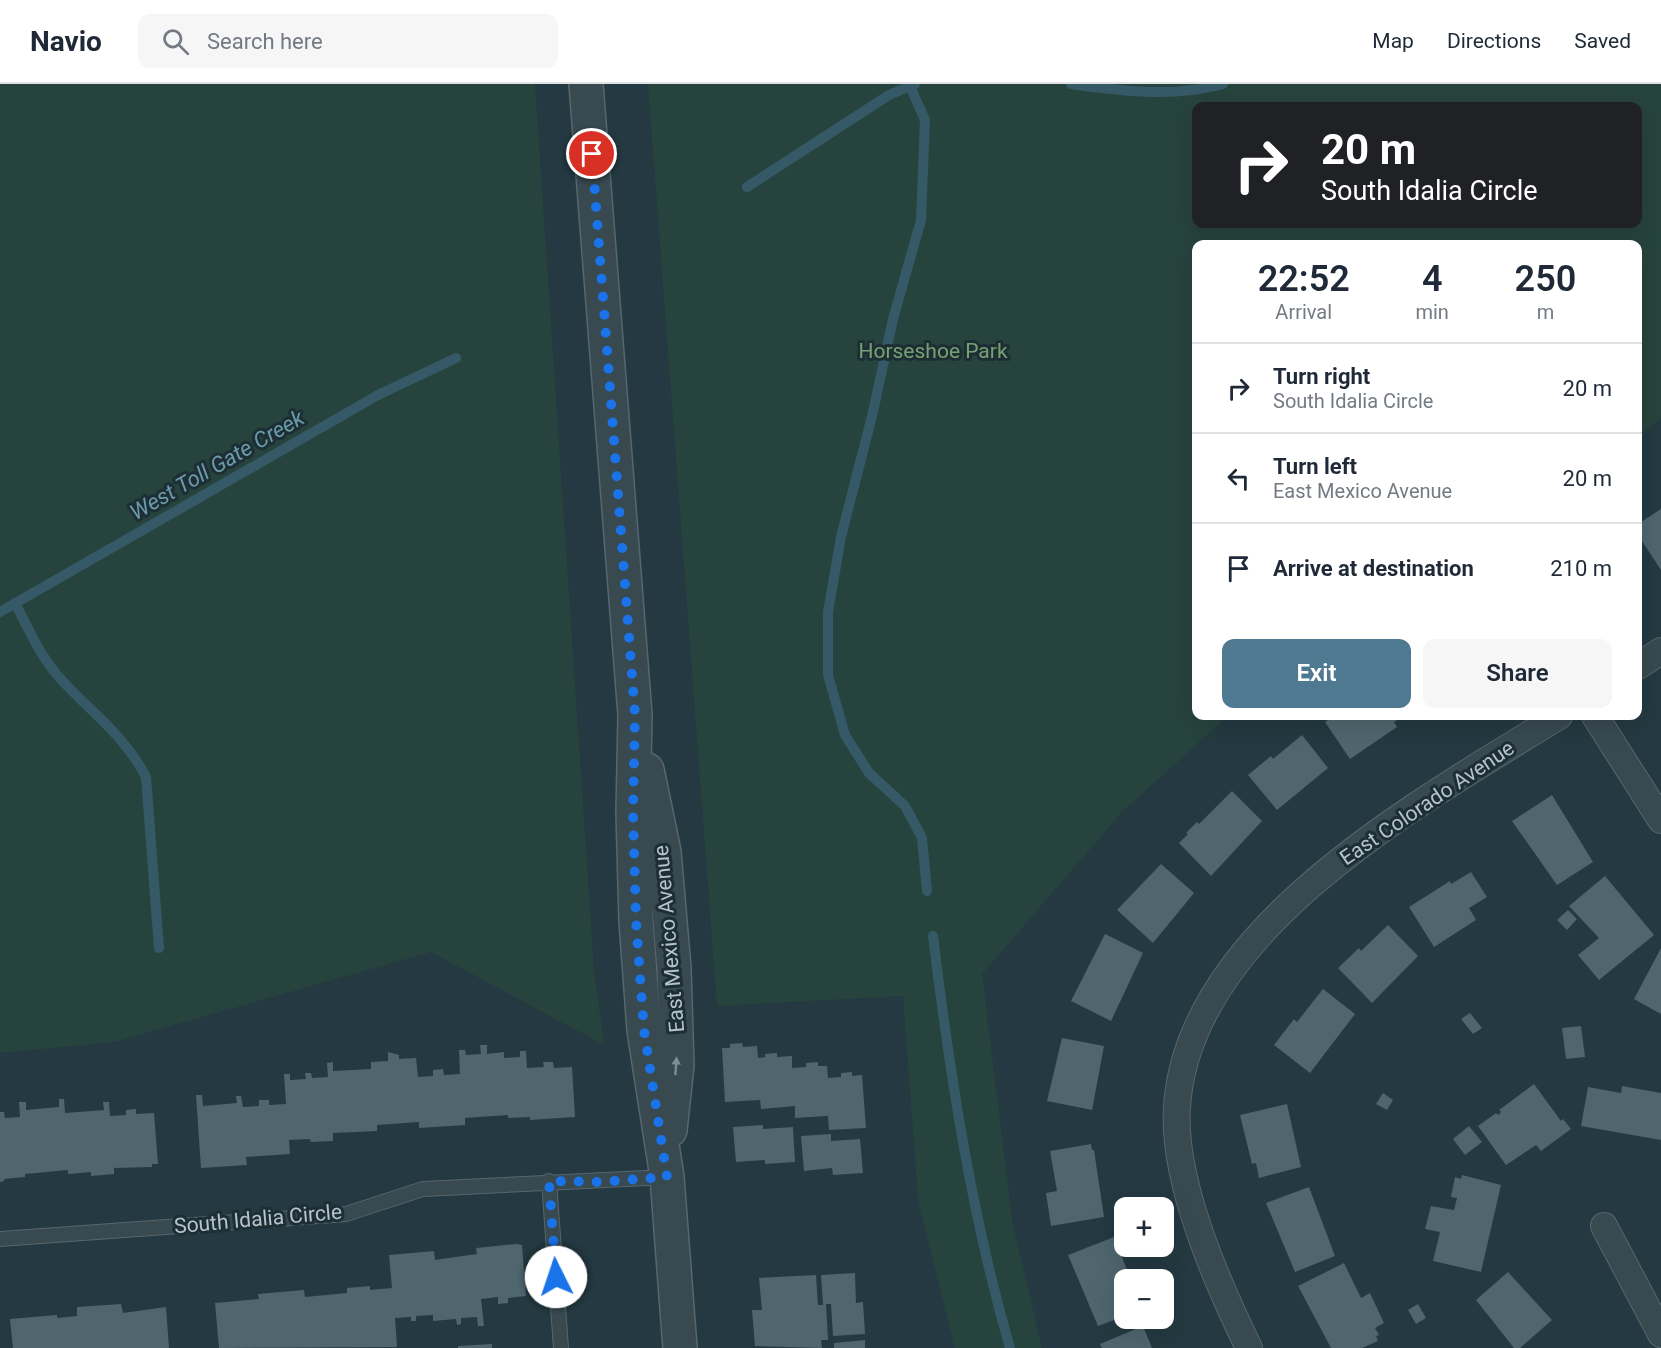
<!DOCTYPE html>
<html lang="en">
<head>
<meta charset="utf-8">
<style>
  body { margin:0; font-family:Roboto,sans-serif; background:#f6f6f7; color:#1f2937; height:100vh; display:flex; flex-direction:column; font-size:22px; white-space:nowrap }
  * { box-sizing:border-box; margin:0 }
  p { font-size:20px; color:#747a83 }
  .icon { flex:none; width:33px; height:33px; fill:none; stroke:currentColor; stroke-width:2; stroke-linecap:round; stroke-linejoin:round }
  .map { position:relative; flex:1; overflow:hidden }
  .details { position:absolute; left:1192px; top:156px; width:450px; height:480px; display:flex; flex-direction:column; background:#fff; border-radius:12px; box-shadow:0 6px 24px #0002 }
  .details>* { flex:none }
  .guide { position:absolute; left:1192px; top:18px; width:450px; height:126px; border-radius:12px; box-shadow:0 6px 24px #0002; background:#202124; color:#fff; overflow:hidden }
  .tools { position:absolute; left:1114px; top:1113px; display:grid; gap:12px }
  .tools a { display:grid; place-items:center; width:60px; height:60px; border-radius:12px; background:#fff; box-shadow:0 6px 24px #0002; font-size:30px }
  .pin { position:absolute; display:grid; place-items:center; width:51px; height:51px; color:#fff; margin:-26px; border:3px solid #fff; border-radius:50%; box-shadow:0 2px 6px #0007 }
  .me { position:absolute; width:66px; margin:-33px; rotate:356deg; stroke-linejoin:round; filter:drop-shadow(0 0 4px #0008) }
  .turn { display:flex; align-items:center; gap:21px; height:126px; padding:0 30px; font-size:27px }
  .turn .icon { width:78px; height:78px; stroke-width:2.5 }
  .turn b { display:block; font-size:42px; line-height:51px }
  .eta { display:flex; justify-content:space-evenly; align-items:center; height:102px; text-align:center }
  .eta b { font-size:36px; font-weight:600; line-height:42px }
  .button { display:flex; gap:12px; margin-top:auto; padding:12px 30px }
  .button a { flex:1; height:69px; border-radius:12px; background:#4e7990; color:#fff; font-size:24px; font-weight:600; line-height:69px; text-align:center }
  .button a+a { background:#f6f6f7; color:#1f2937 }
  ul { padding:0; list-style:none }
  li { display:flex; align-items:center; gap:18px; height:90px; padding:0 30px; border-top:2px solid #e0e1e3 }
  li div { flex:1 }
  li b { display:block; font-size:22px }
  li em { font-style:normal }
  header { display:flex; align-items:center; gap:36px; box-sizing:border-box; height:84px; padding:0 30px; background:#fff; border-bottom:2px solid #e0e1e3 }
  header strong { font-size:28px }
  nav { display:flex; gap:33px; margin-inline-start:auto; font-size:21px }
  .search { width:420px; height:54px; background:#f6f6f7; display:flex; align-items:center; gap:15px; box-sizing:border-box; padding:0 21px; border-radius:12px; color:#747a83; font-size:22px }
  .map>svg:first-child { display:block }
  .green { fill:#27433d; fill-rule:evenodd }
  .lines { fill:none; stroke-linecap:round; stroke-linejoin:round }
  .stream { stroke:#355966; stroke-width:10 }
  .building { fill:#4f666e }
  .service-casing { stroke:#56676e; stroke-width:16 }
  .minor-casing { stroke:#56676e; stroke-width:28 }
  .tertiary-casing { stroke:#56676e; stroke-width:36 }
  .service { stroke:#384a50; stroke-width:14 }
  .minor { stroke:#384a50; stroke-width:26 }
  .tertiary { stroke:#384a50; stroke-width:33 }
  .oneway { fill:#7d8d94 }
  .route { stroke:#1a73e8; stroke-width:10; stroke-dasharray:0 18 }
  .labels { text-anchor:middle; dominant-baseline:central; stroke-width:6; stroke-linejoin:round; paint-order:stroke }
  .park-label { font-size:21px; fill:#76a272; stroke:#1d2f35 }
  .street-label { font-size:21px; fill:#b5c4cb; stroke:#1d2f35 }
  .water-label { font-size:22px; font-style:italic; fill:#6c9bab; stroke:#1d2f35 }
</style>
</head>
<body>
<header>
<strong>Navio</strong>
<div class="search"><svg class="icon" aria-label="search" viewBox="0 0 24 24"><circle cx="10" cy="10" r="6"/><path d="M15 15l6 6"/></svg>Search here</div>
<nav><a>Map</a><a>Directions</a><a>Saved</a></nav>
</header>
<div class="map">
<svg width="1661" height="1264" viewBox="0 0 1661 1264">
  <rect width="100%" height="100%" fill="#243941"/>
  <g class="green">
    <polygon points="0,0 535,0 594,885 604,961 431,868 114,958 0,969"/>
    <path d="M648,0H1661V334L1638,353V160H1197V632H1228L1123,727L982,890L1013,1141L1042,1264H955L918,1115L903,912L717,922ZM1197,22H1638V140H1197Z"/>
  </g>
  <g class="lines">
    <g class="stream">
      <path d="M1071,0C1122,7 1173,14 1223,0"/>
      <polyline points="910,2 925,36 921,136 893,235 873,328 841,453 828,528 828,591 845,651 869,689 905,722 922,754 927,807"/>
      <polyline points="747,103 889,11 915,0"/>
      <path d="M15,519C28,544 39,570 58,592C89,627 124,650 146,693L159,864"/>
      <polyline points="0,528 378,311 456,274"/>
      <path d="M933,852C950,991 971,1129 1010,1264"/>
    </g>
  </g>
  <g class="building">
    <polygon points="1661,425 1661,486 1638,451 1638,440"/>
    <polygon points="1334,632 1403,632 1394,638 1397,643 1350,675 1325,638"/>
    <polygon points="1302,651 1328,684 1277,726 1248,691 1271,672 1273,675"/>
    <polygon points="1232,707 1262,737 1211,792 1179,759 1188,750 1186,749 1197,738 1199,740"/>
    <polygon points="1552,711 1593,778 1557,801 1512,737"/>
    <polygon points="1161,780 1194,809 1153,859 1117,826"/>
    <polygon points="1471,788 1487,813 1469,824 1476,836 1434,863 1409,823 1450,797 1451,800"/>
    <polygon points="1605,792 1654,851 1599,896 1578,871 1599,854 1569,822"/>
    <polygon points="1568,826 1577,835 1567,846 1557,836"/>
    <polygon points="1388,841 1418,872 1372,919 1338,884 1359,864 1361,867"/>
    <polygon points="1105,850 1143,869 1111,937 1071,917"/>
    <polygon points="1661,864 1661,930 1634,915"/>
    <polygon points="1323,905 1355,930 1310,989 1274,961 1294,935 1297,938"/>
    <polygon points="1470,929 1482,944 1473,950 1461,935"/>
    <polygon points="1581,942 1585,973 1566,975 1562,944"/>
    <polygon points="1062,954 1104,962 1092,1026 1047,1017"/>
    <polygon points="742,959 743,963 757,962 758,974 765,973 765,970 777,969 777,973 792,972 792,984 806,983 806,979 818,978 818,982 827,982 828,994 841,993 841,989 852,988 852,992 862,991 866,1044 829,1046 828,1032 795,1034 795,1022 761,1025 760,1016 725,1018 722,964 730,964 730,960"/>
    <polygon points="480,961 487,961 487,970 504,968 504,974 520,973 520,967 526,967 527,984 544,983 543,978 553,978 554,984 572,983 575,1033 530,1036 530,1033 508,1034 508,1031 465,1034 465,1041 419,1044 419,1038 377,1041 377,1047 333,1049 333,1057 311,1058 310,1055 289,1056 290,1070 246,1073 247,1081 201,1084 196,1011 202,1011 203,1022 237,1019 236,1012 241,1012 243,1023 259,1022 259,1016 269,1016 269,1021 286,1020 284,990 290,990 290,996 306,995 305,989 311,989 312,994 328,993 327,979 333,978 333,987 371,985 371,978 388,977 388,968 399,971 399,975 416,974 418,993 433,992 433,986 443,985 444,991 460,990 459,966 465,966 466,971 481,970"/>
    <polygon points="1534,1000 1561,1037 1563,1035 1571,1045 1541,1067 1536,1061 1506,1081 1478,1042 1496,1029 1498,1031 1501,1028 1499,1026"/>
    <polygon points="1622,1002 1661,1009 1661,1056 1581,1042 1588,1003 1621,1009"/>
    <polygon points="1383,1009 1393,1016 1387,1026 1376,1020"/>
    <polygon points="59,1015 64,1015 65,1029 104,1026 103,1018 109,1018 110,1032 126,1031 126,1026 136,1025 136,1030 154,1029 158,1080 152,1080 152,1083 114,1084 114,1090 91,1092 91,1088 68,1090 68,1086 25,1090 25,1093 4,1095 4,1097 0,1098 0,1028 4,1028 5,1034 20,1033 19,1018 26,1018 26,1026 59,1023"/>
    <polygon points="1287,1020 1301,1083 1259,1094 1256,1079 1252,1080 1240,1031"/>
    <polygon points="763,1041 763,1045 793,1043 795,1078 765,1080 765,1076 736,1078 733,1043"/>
    <polygon points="1469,1042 1482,1058 1465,1071 1453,1055"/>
    <polygon points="831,1050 831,1057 860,1055 863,1089 833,1091 832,1084 804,1087 801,1052"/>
    <polygon points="1091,1060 1092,1066 1094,1066 1104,1133 1051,1142 1046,1109 1057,1107 1050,1067"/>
    <polygon points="1462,1091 1501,1101 1481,1188 1433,1177 1440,1148 1425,1145 1431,1122 1454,1126 1457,1114 1451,1113 1455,1093 1461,1095"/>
    <polygon points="1309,1103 1335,1172 1295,1188 1266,1119"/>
    <polygon points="1114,1153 1131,1196 1125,1196 1125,1232 1098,1242 1068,1171"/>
    <polygon points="516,1160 522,1161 526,1212 508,1214 508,1219 498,1220 498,1213 481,1215 484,1242 478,1242 477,1233 461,1234 461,1240 457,1241 456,1235 433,1237 433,1231 416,1232 416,1237 411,1237 411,1233 395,1234 397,1263 219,1264 215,1219 259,1215 258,1210 304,1206 305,1213 347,1209 347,1204 370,1202 370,1206 392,1204 389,1171 434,1167 435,1176 477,1170 476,1164"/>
    <polygon points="1344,1179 1361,1214 1370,1209 1384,1239 1375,1244 1379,1251 1376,1252 1378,1257 1362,1264 1331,1264 1298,1202"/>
    <polygon points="1508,1188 1552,1236 1520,1264 1514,1264 1476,1216"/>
    <polygon points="855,1189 856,1219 863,1218 865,1250 833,1252 831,1220 826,1220 828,1256 821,1256 822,1264 755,1262 752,1226 762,1226 759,1194 816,1191 818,1221 823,1221 821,1191"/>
    <polygon points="121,1220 123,1229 166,1223 169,1264 13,1264 10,1235 57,1231 57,1234 77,1232 77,1223"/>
    <polygon points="1418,1220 1426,1234 1416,1240 1408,1226"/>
    <polygon points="1143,1242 1152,1264 1102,1264 1100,1260"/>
    <polygon points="865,1256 865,1264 834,1264 834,1259"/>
    <polygon points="492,1260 492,1264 458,1264 458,1262"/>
  </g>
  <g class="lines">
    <g class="service-casing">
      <g id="service">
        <polyline points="549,1097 561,1264"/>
        <polyline points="0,1155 346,1130 423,1105 667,1093"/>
      </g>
    </g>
    <g class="minor-casing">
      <g id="minor">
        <polyline points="1638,582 1661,567"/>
        <polyline points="1595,632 1661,736"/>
        <polyline points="1604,1142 1661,1250"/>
        <path d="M1249,1264C1217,1198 1172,1097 1177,1023C1188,844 1423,717 1559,632"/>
      </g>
    </g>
    <g class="tertiary-casing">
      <g id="tertiary">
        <polyline points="586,0 635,631 633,728 636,837 644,946 667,1093 680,1264"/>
        <polyline points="647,686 664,768 674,884 677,981 670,1046"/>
      </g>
    </g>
    <use href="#service" class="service"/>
    <use href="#minor" class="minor"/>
    <use href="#tertiary" class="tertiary"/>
  </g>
  <defs><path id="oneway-solid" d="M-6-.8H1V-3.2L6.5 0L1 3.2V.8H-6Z" transform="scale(1.5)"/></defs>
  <use class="oneway" href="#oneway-solid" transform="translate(676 982) rotate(-86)"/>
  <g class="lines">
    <polyline class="route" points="556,1193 549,1097 600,1098 667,1093 644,946 636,837 633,728 635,631 592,70"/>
  </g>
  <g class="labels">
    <g class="park-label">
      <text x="933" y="267">Horseshoe Park</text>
    </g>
    <g class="street-label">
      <text transform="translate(1427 719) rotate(-34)">East Colorado Avenue</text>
      <text transform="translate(669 855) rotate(-95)">East Mexico Avenue</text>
      <text transform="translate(258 1135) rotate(-5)">South Idalia Circle</text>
    </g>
    <g class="water-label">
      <text transform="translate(217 381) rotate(-30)">West Toll Gate Creek</text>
    </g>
  </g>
</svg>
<div class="tools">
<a>+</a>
<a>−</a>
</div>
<div class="pin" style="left:592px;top:70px;background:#d93025"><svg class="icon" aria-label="arrive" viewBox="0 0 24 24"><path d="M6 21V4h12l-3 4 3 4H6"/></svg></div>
<svg class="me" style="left:556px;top:1193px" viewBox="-20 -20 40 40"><circle r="19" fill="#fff"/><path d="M0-13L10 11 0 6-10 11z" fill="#1a73e8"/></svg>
<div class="guide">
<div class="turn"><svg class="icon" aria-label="right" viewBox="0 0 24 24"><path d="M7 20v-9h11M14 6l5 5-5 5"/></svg><div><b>20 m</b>South Idalia Circle</div></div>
</div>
<section class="details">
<div class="eta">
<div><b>22:52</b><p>Arrival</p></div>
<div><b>4</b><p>min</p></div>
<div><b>250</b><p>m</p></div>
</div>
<ul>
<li><svg class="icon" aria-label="right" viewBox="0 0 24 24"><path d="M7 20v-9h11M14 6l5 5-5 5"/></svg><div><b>Turn right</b><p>South Idalia Circle</p></div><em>20 m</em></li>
<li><svg class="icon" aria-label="left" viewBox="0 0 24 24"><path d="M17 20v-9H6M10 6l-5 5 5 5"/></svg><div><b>Turn left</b><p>East Mexico Avenue</p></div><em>20 m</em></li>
<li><svg class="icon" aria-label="arrive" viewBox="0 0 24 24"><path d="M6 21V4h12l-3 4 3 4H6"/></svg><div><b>Arrive at destination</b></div><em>210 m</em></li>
</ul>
<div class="button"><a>Exit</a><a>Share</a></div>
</section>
</div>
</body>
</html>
